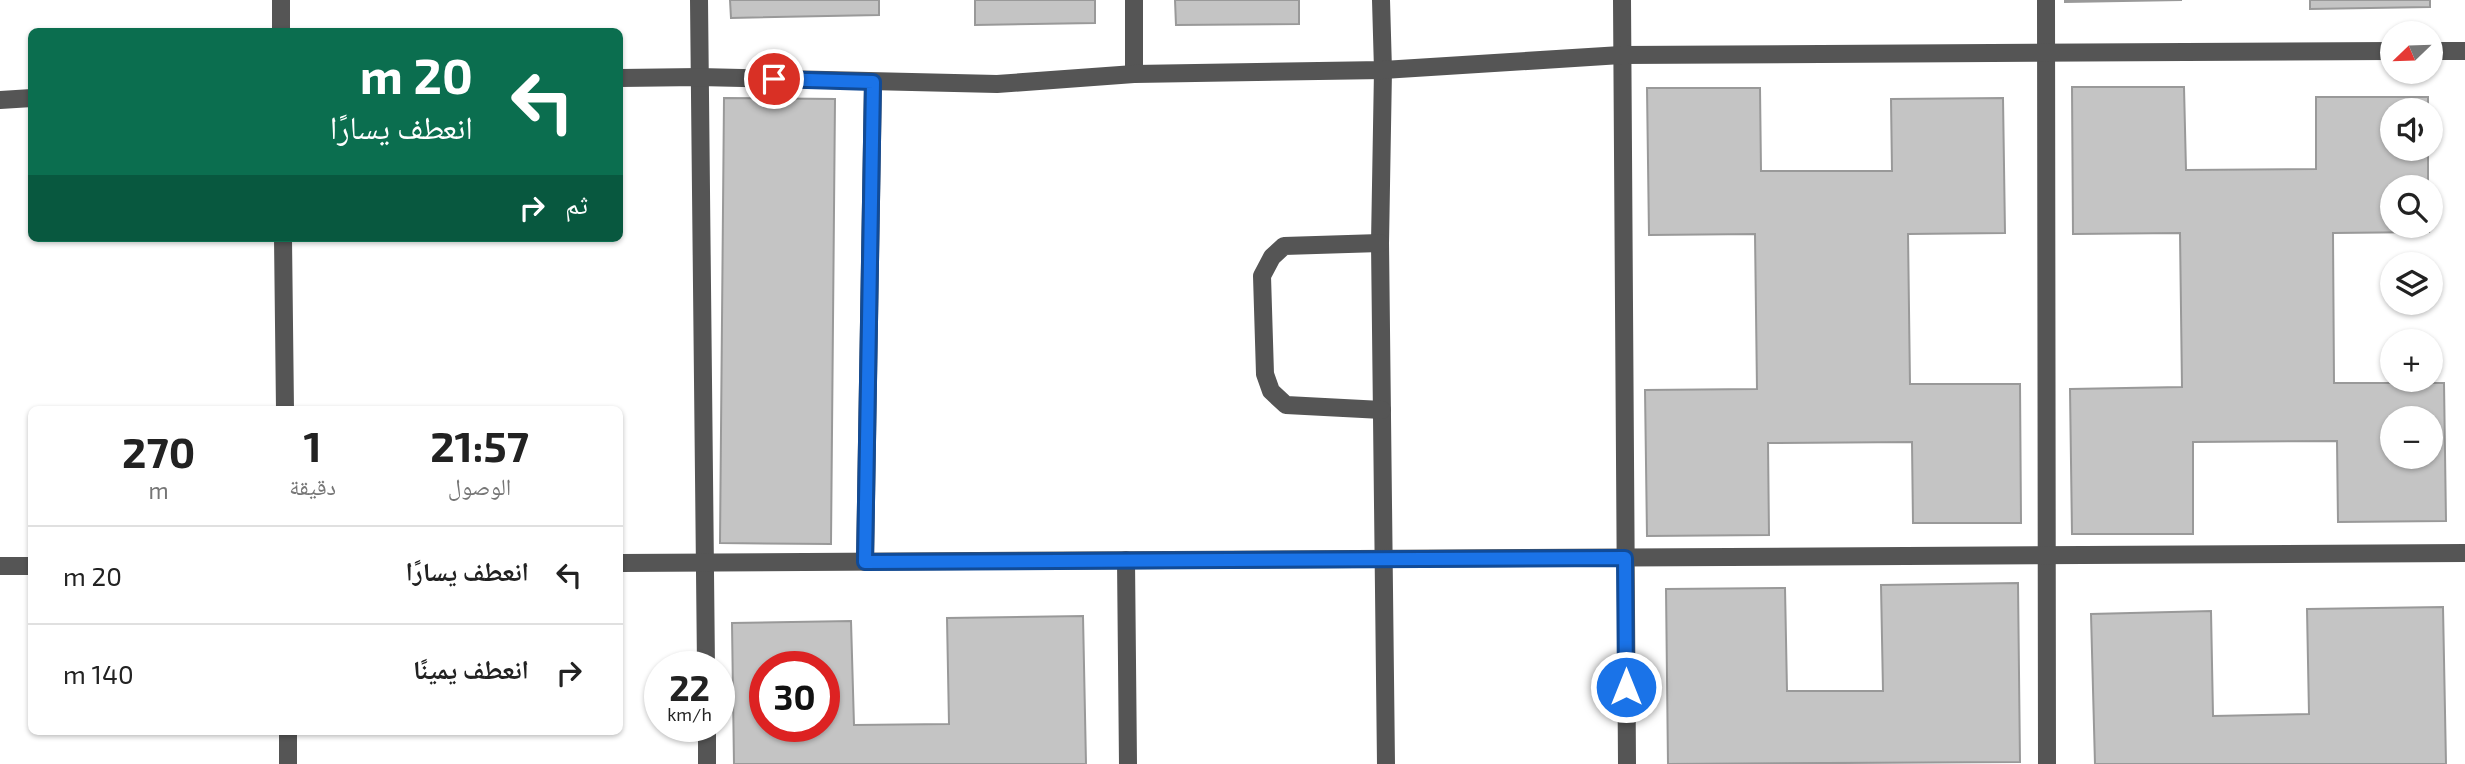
<!DOCTYPE html>
<html lang="ar">
<head>
<meta charset="utf-8">
<style>
  body { margin:0; font-family:"Exo 2","Noto Naskh Arabic",sans-serif; background:#f2f2f2; color:#222; direction:rtl; height:100vh; display:flex; flex-direction:column; font-size:26px; white-space:nowrap }
  * { box-sizing:border-box; margin:0 }
  p { font-size:23px; color:#767676 }
  .icon { flex:none; width:38px; height:38px; fill:none; stroke:currentColor; stroke-width:2; stroke-linecap:round; stroke-linejoin:round }
  .map { position:relative; flex:1; overflow:hidden; direction:ltr }
  .details { position:absolute; left:28px; top:406px; width:595px; height:329px; display:flex; flex-direction:column; background:#fff; border-radius:10px; box-shadow:0 2px 5px #0004; direction:rtl }
  .details>* { flex:none }
  .top-card { position:absolute; left:28px; top:28px; width:595px; height:214px; border-radius:10px; box-shadow:0 2px 5px #0004; direction:rtl; background:#0b6e4f; color:#fff; overflow:hidden }
  .needle { width:46px; rotate:247deg }
  .buttons { position:absolute; left:2380px; top:21px; display:grid; gap:14px }
  .buttons a { display:grid; place-items:center; width:63px; height:63px; border-radius:50%; background:#fff; box-shadow:0 2px 5px #0004; font-size:35px }
  .speed { position:absolute; left:644px; top:651px; display:flex; gap:14px; font-size:35px; font-weight:700; text-align:center }
  .speed>* { display:grid; place-content:center; width:91px; height:91px; border-radius:50%; background:#fff; box-shadow:0 2px 5px #0004; line-height:1 }
  .speed small { font-size:18px; font-weight:400 }
  .speed .limit { border:10px solid #d22; background:#fff; color:#111 }
  .pin { position:absolute; display:grid; place-items:center; width:60px; height:60px; color:#fff; margin:-30px; border:4px solid #fff; border-radius:50%; box-shadow:0 2px 7px #0007 }
  .me { position:absolute; width:77px; margin:-38px; rotate:0deg; stroke-linejoin:round; filter:drop-shadow(0 0 5px #0008) }
  .turn { display:flex; align-items:center; gap:24px; height:147px; padding:0 35px; font-size:32px }
  .turn .icon { width:91px; height:91px; stroke-width:2.5 }
  .turn b { display:block; font-size:49px; line-height:60px }
  .then { display:flex; align-items:center; height:66px; padding:0 35px; background:#0003; gap:14px; font-size:26px }
  .eta { display:flex; justify-content:space-evenly; align-items:center; height:119px; text-align:center }
  .eta b { font-size:42px; font-weight:700; line-height:49px }
  ul { padding:0; list-style:none }
  li { display:flex; align-items:center; gap:21px; height:98px; padding:0 35px; border-top:2px solid #e0e0e0 }
  li div { flex:1 }
  li b { display:block; font-size:26px }
  li em { font-style:normal }
  .map>svg:first-child { display:block }
  .building { fill:#c4c4c4; stroke:#999; stroke-width:2; fill-rule:evenodd }
  .lines { fill:none; stroke-linecap:round; stroke-linejoin:round }
  .minor { stroke:#555; stroke-width:18 }
  .route-casing { stroke:#114b97; stroke-width:18 }
  .route { stroke:#1a73e8; stroke-width:12 }
</style>
</head>
<body>
<div class="map">
<svg width="2465" height="764" viewBox="0 0 2465 764">
  <rect width="100%" height="100%" fill="#fff"/>
  <g class="building">
    <polygon points="730,0 879,0 879,15 731,18"/>
    <polygon points="975,0 1095,0 1095,23 975,25"/>
    <polygon points="1175,0 1299,0 1299,24 1176,25"/>
    <polygon points="2065,0 2182,0 2065,2"/>
    <polygon points="2310,0 2430,0 2430,7 2310,9"/>
    <path d="M2072,87H2184L2186,170L2316,169V97H2428V110H2392V149H2428V187H2392V226H2428L2429,232L2333,233L2334,383H2444L2446,521L2338,522L2337,441L2193,442V534H2072L2070,389L2182,387L2180,233L2073,234ZM2392,418H2431V457H2392Z"/>
    <polygon points="1647,88 1760,88 1761,171 1892,171 1891,99 2003,98 2005,233 1908,234 1910,384 2020,384 2021,523 1913,523 1912,442 1768,443 1769,535 1647,536 1645,390 1757,389 1755,234 1649,235"/>
    <polygon points="724,98 835,99 831,544 720,543"/>
    <polygon points="2018,583 2020,762 1668,764 1666,589 1785,588 1787,691 1883,691 1881,585"/>
    <polygon points="2443,607 2446,764 2095,764 2091,614 2211,611 2213,716 2309,714 2307,609"/>
    <path d="M1083,616L1086,764H734L732,623L851,621L854,725L949,724L947,618ZM765,667H824V726H765Z"/>
  </g>
  <g class="lines">
    <g class="minor">
      <polyline points="281,0 281,32"/>
      <polyline points="699,0 706,667"/>
      <polyline points="1134,0 1134,74"/>
      <polyline points="1381,0 1383,70 1380,243 1386,764"/>
      <polyline points="1622,0 1627,764"/>
      <polyline points="2046,0 2047,764"/>
      <polyline points="2431,51 2465,51"/>
      <polyline points="620,78 699,77 997,84 1134,74 1383,70 1621,55 2392,51"/>
      <polyline points="0,100 32,98"/>
      <polyline points="283,238 285,410"/>
      <polyline points="1380,243 1284,246 1272,257 1262,276 1265,374 1271,391 1286,405 1382,410"/>
      <polyline points="1126,560 1128,764"/>
      <polyline points="865,562 873,82"/>
      <polyline points="620,563 2465,553"/>
      <polyline points="0,566 32,566"/>
      <polyline points="707,726 707,764"/>
      <polyline points="288,732 288,764"/>
    </g>
  </g>
  <g class="lines">
    <g class="route-casing">
      <polyline id="route" points="774,79 873,82 865,562 1625,558 1626,687"/>
    </g>
    <use href="#route" class="route"/>
  </g>
</svg>
<div class="buttons">
<a><svg class="needle" viewBox="-14 -14 28 28"><path d="M0-13l5 13h-10z" fill="#e53935"/><path d="M0 13l5-13h-10z" fill="#767676"/></svg></a>
<a><svg class="icon" aria-label="sound" viewBox="0 0 24 24"><path d="M4 9h4l5-4v14l-5-4H4zM17 9q2 3 0 6"/></svg></a>
<a><svg class="icon" aria-label="search" viewBox="0 0 24 24"><circle cx="10" cy="10" r="6"/><path d="M15 15l6 6"/></svg></a>
<a><svg class="icon" aria-label="layers" viewBox="0 0 24 24"><path d="M12 4l9 5-9 5-9-5zM3 14l9 5 9-5"/></svg></a>
<a>+</a>
<a>−</a>
</div>
<div class="speed"><div>22<small>km/h</small></div><div class="limit">30</div></div>
<div class="pin" style="left:774px;top:79px;background:#d93025"><svg class="icon" aria-label="arrive" viewBox="0 0 24 24"><path d="M6 21V4h12l-3 4 3 4H6"/></svg></div>
<svg class="me" style="left:1626px;top:687px" viewBox="-20 -20 40 40"><circle r="17" fill="#1a73e8" stroke="#fff" stroke-width="3"/><path d="M0-11L8 9 0 5-8 9z" fill="#fff"/></svg>
<div class="top-card">
<div class="turn"><svg class="icon" aria-label="left" viewBox="0 0 24 24"><path d="M17 20v-9H6M10 6l-5 5 5 5"/></svg><div><b>20 m</b>انعطف يسارًا</div></div>
<div class="then">ثم<svg class="icon" aria-label="right" viewBox="0 0 24 24"><path d="M7 20v-9h11M14 6l5 5-5 5"/></svg></div>
</div>
<section class="details">
<div class="eta">
<div><b>21:57</b><p>الوصول</p></div>
<div><b>1</b><p>دقيقة</p></div>
<div><b>270</b><p>m</p></div>
</div>
<ul>
<li><svg class="icon" aria-label="left" viewBox="0 0 24 24"><path d="M17 20v-9H6M10 6l-5 5 5 5"/></svg><div><b>انعطف يسارًا</b></div><em>20 m</em></li>
<li><svg class="icon" aria-label="right" viewBox="0 0 24 24"><path d="M7 20v-9h11M14 6l5 5-5 5"/></svg><div><b>انعطف يمينًا</b></div><em>140 m</em></li>
</ul>
</section>
</div>
</body>
</html>
